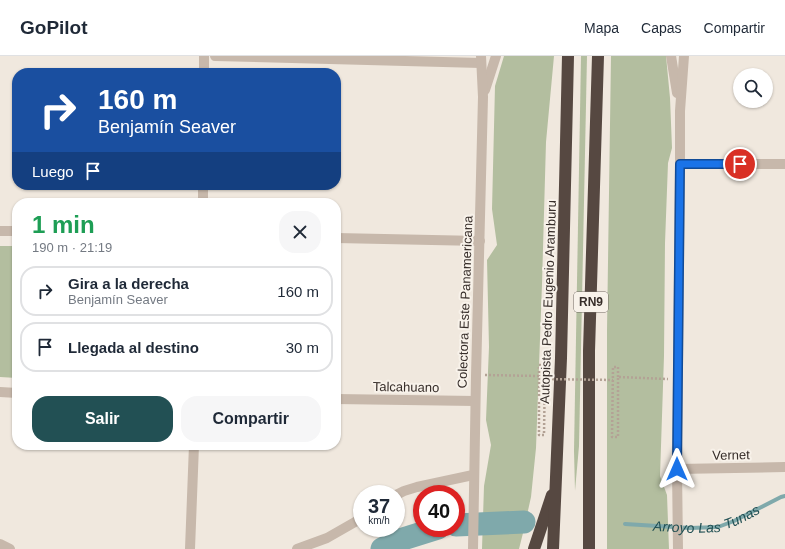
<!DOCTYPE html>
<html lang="es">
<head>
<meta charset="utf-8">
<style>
  body { margin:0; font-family:Arial,sans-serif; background:#f6f6f7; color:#1f2937; height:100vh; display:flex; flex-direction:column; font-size:15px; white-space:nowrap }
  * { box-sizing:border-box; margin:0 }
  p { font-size:13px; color:#747a83 }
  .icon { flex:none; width:22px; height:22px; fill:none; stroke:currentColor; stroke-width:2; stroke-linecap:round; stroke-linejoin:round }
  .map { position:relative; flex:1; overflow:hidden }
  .drawer { position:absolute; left:12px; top:142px; width:329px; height:252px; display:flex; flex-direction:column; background:#fff; border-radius:16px; box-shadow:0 1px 3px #0004 }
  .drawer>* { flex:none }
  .banner { position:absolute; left:12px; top:12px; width:329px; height:122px; border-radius:16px; box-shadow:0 1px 3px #0004; background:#1a4fa0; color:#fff; overflow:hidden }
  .fabs { position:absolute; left:733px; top:12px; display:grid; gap:8px }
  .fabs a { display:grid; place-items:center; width:40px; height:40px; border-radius:50%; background:#fff; box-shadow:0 1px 3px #0004; font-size:20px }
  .speed { position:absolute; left:353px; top:429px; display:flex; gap:8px; font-size:20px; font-weight:700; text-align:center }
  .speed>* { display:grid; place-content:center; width:52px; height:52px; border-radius:50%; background:#fff; box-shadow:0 1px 3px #0004; line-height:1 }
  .speed small { font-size:10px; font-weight:400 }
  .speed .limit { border:6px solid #d22; background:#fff; color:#111 }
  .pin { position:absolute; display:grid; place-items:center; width:34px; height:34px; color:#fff; margin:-17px; border:2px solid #fff; border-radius:50%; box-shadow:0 1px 4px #0007 }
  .me { position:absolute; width:44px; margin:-22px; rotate:0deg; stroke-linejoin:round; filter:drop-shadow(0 0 3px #0008) }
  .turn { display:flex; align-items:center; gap:14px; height:84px; padding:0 20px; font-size:18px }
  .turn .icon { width:52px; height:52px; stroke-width:2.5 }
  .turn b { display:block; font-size:28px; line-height:34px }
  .then { display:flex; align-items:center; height:38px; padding:0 20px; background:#0003; gap:8px; font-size:15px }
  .round { display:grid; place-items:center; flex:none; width:42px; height:42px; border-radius:16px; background:#f6f6f7 }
  .summary { display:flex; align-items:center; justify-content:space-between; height:68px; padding:0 20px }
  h1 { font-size:24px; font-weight:800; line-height:30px; color:#1e9e55 }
  .primary-button { display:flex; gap:8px; margin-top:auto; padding:8px 20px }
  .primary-button a { flex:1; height:46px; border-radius:16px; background:#225054; color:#fff; font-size:16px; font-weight:800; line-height:46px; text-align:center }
  .primary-button a+a { background:#f6f6f7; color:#1f2937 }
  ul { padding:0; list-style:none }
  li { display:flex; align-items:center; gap:12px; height:50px; margin:0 8px 6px; padding:0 12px; border:2px solid #e0e1e3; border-radius:16px }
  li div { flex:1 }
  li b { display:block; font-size:15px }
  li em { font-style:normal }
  header { display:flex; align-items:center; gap:24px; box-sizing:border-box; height:56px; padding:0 20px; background:#fff; border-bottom:1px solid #e0e1e3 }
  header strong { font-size:19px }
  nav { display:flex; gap:22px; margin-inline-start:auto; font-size:14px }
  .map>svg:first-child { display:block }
  .green { fill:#b3be9f }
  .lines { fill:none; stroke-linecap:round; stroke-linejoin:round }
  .stream { stroke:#7fa9ab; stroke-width:4 }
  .river { stroke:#7fa9ab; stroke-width:23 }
  .path { stroke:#b3a295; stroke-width:2.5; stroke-dasharray:2 2; stroke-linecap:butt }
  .minor { stroke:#c7b8ab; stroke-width:10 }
  .highway { stroke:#564841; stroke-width:12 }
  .path-bridge { stroke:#b3a295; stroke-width:2.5; stroke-dasharray:2 2; stroke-linecap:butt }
  .route-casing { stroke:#114b97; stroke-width:10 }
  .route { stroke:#1a73e8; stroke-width:7 }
  .labels { text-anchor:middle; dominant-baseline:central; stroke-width:4; stroke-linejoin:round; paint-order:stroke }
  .shield { fill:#f8f2ea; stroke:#706863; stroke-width:1 }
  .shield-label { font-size:12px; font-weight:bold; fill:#362d29 }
  .street-label { font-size:13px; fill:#362d29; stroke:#f8f2ea }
  .water-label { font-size:14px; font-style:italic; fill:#225054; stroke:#f8f2ea }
</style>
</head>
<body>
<header>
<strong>GoPilot</strong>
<nav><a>Mapa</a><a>Capas</a><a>Compartir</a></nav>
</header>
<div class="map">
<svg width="785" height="493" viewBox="0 0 785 493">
  <rect width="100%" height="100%" fill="#f0e8de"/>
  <g class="green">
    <polygon points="504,0 554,0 546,86 542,228 536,392 531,441 523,477 519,493 482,493 484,430 491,389 486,364 489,291 487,204 497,189 492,153 495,30"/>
    <polygon points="581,0 587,0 579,390 575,435 574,395"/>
    <polygon points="611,0 666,0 670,42 672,92 668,107 665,187 664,300 660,420 667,439 669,493 607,493 607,275"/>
    <polygon points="0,190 17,190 17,322 0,321"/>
  </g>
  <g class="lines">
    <path class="stream" id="s1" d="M625,468L690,472L718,471L734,465L781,441L785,440"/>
    <g class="river">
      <polyline points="456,469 524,466"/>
      <polyline points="382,493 403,483 438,472"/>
    </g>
    <g class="path">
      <polyline points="485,319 539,320 539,379 544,379 545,309 539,309 539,320"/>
      <polyline points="618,321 618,311 613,311 612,381 618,381 618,321 668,323"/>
    </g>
    <g class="minor">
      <polyline points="215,0 481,7"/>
      <polyline points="671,0 677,37"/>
      <polyline points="204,17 204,0"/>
      <polyline points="485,34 496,0"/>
      <polyline points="680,108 785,108"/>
      <polyline points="203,147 203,129"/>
      <polyline points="0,175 17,175"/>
      <polyline points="336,182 480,185"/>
      <polyline points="0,336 17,337"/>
      <polyline points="336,343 475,345"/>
      <polyline points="677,413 785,411"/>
      <polyline points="396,439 404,435 417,431 473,419"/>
      <polyline points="0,488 10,493"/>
      <polyline points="190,493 194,389"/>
      <polyline points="297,493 327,482 362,462"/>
      <polyline points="473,493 476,320 483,41 481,0"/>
      <polyline points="678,493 677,413 680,108 680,55 684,0"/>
    </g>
    <g class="highway">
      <polyline points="534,493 552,439"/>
      <polyline points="553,493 561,302 568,0"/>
      <polyline points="589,493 589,295 598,0"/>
    </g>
    <polyline class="path-bridge" points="544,323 613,324"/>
  </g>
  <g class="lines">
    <g class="route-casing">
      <polyline id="route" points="677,413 680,108 740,108"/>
    </g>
    <use href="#route" class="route"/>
  </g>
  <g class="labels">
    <rect class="shield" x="574" y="236" width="34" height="20" rx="3"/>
    <g class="shield-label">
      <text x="591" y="246">RN9</text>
    </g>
    <g class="street-label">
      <text transform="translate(465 246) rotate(-88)">Colectora Este Panamericana</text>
      <text transform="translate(548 246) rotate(-88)">Autopista Pedro Eugenio Aramburu</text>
      <text transform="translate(406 331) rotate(1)">Talcahuano</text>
      <text transform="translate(731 399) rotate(-1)">Vernet</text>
    </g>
    <g class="water-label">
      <text stroke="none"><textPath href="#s1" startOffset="83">Arroyo Las Tunas</textPath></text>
    </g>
  </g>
</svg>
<div class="fabs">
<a><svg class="icon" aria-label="search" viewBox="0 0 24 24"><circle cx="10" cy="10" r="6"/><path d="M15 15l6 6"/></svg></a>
</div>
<div class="speed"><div>37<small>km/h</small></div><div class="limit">40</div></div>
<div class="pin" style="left:740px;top:108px;background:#d93025"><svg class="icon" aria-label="arrive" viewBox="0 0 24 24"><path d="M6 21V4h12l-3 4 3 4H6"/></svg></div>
<svg class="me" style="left:677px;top:413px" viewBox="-20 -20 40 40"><path d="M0-17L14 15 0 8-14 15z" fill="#1a73e8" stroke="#fff" stroke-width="4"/></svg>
<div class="banner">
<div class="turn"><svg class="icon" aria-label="right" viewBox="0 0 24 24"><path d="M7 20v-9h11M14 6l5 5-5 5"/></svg><div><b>160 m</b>Benjamín Seaver</div></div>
<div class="then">Luego<svg class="icon" aria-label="arrive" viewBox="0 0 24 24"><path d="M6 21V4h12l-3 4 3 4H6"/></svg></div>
</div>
<section class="drawer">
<div class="summary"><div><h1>1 min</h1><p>190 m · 21:19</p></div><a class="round"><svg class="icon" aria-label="close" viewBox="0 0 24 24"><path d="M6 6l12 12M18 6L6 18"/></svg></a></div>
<ul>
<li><svg class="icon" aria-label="right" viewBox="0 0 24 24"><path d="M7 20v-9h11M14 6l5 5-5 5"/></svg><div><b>Gira a la derecha</b><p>Benjamín Seaver</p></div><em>160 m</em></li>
<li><svg class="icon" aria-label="arrive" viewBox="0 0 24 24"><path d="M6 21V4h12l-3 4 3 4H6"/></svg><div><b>Llegada al destino</b></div><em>30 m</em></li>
</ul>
<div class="primary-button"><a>Salir</a><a>Compartir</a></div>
</section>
</div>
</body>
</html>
